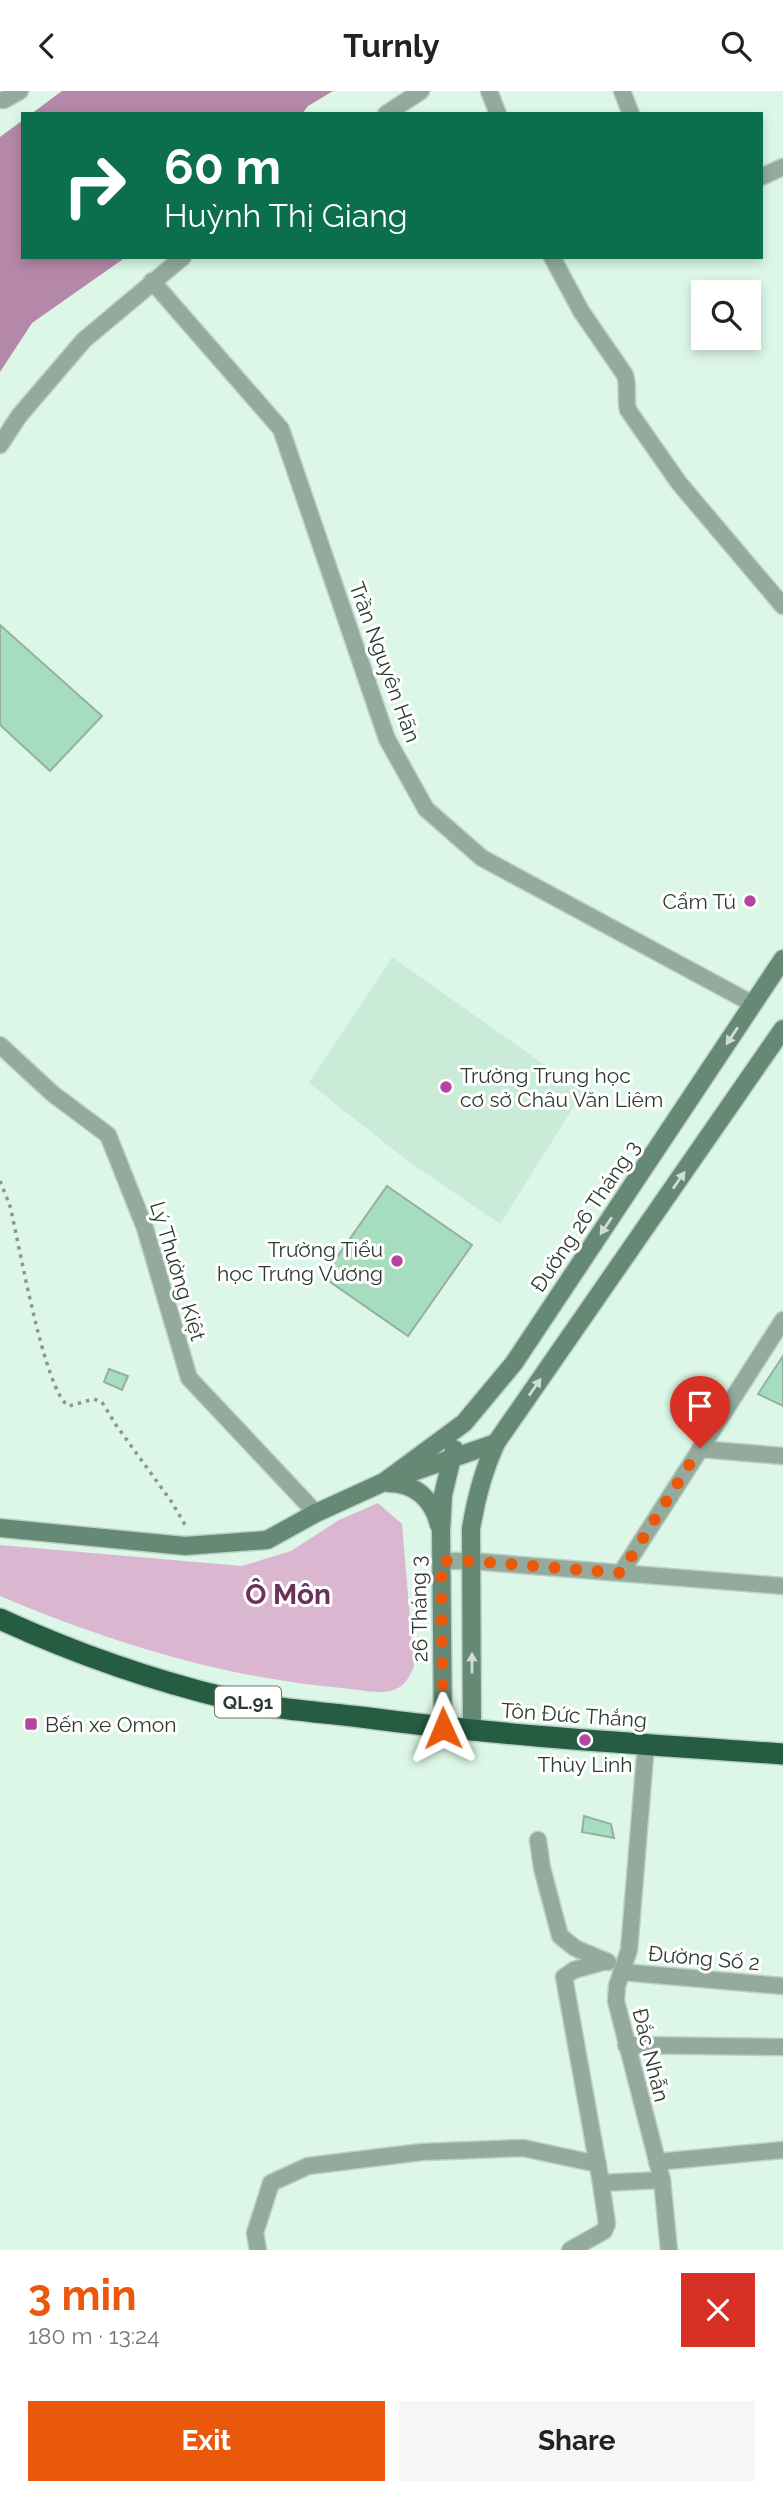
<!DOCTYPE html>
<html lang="en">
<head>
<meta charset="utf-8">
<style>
  body { margin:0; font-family:Raleway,sans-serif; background:#f6f6f6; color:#222; height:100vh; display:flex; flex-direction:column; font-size:26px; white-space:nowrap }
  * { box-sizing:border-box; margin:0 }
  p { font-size:23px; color:#767676 }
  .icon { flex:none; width:38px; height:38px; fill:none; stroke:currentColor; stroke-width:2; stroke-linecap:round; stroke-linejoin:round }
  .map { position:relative; height:2159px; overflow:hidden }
  .side { display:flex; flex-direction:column; background:#fff; flex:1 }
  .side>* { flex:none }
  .guide { position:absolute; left:21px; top:21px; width:742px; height:147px; border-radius:0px; box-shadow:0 4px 10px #0003; background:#0b6e4f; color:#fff; overflow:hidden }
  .tools { position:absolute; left:691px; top:189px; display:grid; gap:14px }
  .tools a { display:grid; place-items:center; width:70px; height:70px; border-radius:0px; background:#fff; box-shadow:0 4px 10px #0003; font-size:35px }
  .pin { position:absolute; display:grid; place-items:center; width:60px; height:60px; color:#fff; margin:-72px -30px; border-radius:50% 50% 50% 0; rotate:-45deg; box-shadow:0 0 7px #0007 }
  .pin .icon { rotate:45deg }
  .me { position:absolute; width:77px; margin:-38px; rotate:359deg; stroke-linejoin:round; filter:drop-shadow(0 0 5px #0008) }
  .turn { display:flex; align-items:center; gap:24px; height:147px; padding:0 28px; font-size:32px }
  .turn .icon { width:91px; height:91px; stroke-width:2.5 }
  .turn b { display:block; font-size:49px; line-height:60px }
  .round { display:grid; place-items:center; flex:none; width:74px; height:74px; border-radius:0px; background:#f6f6f6 }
  .headline { display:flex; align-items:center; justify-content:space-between; height:119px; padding:0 28px }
  h1 { font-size:42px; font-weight:700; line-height:52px; color:#ea580c }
  .action { display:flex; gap:14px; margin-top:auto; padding:14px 28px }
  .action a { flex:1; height:80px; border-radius:0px; background:#ea580c; color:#fff; font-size:28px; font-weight:700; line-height:80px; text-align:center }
  .action a+a { background:#f6f6f6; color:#222 }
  header { display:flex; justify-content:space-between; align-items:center; height:91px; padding:0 28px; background:#fff; font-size:32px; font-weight:700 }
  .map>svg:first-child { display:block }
  .built { fill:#caebd8 }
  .green { fill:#dbb6d1 }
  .water { fill:#b587a8 }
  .building { fill:#a5ddbe; stroke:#97afa1; stroke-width:2 }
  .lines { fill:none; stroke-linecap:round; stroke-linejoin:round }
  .street-casing { stroke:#bad1c3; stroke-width:19 }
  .secondary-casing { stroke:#bad1c3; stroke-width:21 }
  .highway-casing { stroke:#bad1c3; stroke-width:24 }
  .path { stroke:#889a8f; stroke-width:3.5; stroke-dasharray:3.5 5; stroke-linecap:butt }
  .street { stroke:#93aa9d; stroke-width:16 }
  .secondary { stroke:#668976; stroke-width:18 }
  .highway { stroke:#265c42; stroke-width:21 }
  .oneway { fill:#d1dcd6 }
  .route { stroke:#ea580c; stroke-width:12; stroke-dasharray:0 21.6 }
  .poi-dot { fill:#b745a0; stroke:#fff; stroke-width:2.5 }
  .labels { text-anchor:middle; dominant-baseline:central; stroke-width:6; stroke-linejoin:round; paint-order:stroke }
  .shield { fill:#fff; stroke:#6e7571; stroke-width:2 }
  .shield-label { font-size:19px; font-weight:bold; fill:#303a34 }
  .street-label { font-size:21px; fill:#303a34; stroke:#fff }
  .poi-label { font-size:21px; fill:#303a34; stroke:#fff; text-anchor:end }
  .district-label { font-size:28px; font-weight:bold; fill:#6a315d; stroke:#fff }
</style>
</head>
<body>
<header><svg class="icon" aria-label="back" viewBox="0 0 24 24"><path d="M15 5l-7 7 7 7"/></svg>Turnly<svg class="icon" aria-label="search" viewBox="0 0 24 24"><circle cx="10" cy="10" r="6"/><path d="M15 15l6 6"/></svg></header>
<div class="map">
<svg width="783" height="2159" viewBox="0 0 783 2159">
  <rect width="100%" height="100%" fill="#dcf7e7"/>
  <polygon class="built" points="392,866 583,1001 500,1133 408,1070 309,992"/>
  <path class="green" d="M378,1412L402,1433L414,1575C409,1587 404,1597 390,1600C379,1603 354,1598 342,1597C224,1587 109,1551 0,1505V1454L242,1475L291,1460L339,1429Z"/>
  <g class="water">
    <polygon points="62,0 333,0 308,15 302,23 31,23"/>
    <polygon points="23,29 23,166 126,166 32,232 0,281 0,46"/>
  </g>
  <g class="building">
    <polygon points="0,534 102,625 50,680 0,634"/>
    <polygon points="387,1095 472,1154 408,1245 323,1186"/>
    <polygon points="783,1265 783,1315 758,1303"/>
    <polygon points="109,1278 128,1285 122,1299 104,1291"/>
    <polygon points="584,1725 611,1733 614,1747 582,1741"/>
  </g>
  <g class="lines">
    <g class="street-casing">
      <g id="street">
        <polyline points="489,0 498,23"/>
        <polyline points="622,0 631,23"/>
        <polyline points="0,9 4,9 20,0"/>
        <polyline points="386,23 421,0"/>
        <polyline points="761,86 783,76"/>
        <path d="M552,166L581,220L625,284C629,296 625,307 628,319L679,392L783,515"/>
        <polyline points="152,190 281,338 387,648 426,718 482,767 753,913"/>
        <polyline points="0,354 19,325 84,249 183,166"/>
        <polyline points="0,954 53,1003 108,1044 145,1137 189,1287 316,1422"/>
        <polyline points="700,1358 783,1365"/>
        <polyline points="441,1470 471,1470 783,1495"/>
        <polyline points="621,1482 783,1229"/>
        <polyline points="646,1653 629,1859 617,1895 616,1910 662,2089 669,2159"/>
        <polyline points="538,1749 542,1777 560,1845 575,1857 608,1871"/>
        <polyline points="621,1881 783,1895"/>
        <polyline points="626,1954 783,1956"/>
        <polyline points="657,2071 783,2059"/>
        <polyline points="601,2092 662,2089"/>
        <polyline points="258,2159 255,2142 271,2092 308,2075 422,2061 523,2057 598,2073"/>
        <polyline points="570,2159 604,2140 607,2133 601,2092 564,1886 574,1879 606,1870"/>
      </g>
    </g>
    <g class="secondary-casing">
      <g id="secondary">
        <polyline points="384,1391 464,1332 514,1272 783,868"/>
        <path d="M388,1392C415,1392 433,1408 439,1434"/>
        <polyline points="0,1437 185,1455 267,1449 316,1422 384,1391 496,1352"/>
        <polyline points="443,1637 441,1441 443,1404 454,1358"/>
        <path d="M472,1640L471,1438C476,1407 483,1380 496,1352L783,938"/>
      </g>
    </g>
    <g class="highway-casing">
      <path id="highway" d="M0,1528C74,1562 151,1589 230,1608C272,1618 318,1621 361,1626C501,1645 642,1653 783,1663"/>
    </g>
    <path class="path" d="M0,1090C3,1098 7,1107 10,1115C18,1147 45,1304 69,1315L94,1308L102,1311L116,1334L171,1410L187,1437"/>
    <use href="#street" class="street"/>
    <use href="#secondary" class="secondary"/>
    <use href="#highway" class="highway"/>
  </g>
  <defs><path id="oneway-solid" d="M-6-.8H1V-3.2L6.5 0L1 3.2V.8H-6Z" transform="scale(1.75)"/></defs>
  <g class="oneway">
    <use href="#oneway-solid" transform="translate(732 945) rotate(124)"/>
    <use href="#oneway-solid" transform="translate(679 1089) rotate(-55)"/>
    <use href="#oneway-solid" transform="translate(606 1135) rotate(124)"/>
    <use href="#oneway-solid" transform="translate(535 1296) rotate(-55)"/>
    <use href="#oneway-solid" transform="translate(472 1572) rotate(-90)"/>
  </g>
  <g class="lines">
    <polyline class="route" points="443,1637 441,1470 471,1470 621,1482 700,1357"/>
  </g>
  <g class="poi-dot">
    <circle cx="750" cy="810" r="7"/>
    <circle cx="446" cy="996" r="7"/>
    <circle cx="397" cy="1170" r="7"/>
    <rect x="24" y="1626" width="14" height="14" rx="3.5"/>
    <circle cx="585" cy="1649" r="7"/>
  </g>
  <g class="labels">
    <rect class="shield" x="215" y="1595.5" width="66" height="31" rx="5"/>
    <g class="shield-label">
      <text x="248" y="1611">QL.91</text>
    </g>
    <g class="street-label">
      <text transform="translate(385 571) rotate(70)">Trần Nguyên Hãn</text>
      <text transform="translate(585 1125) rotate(-56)">Đường 26 Tháng 3</text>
      <text transform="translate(178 1180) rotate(73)">Lý Thường Kiệt</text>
      <text transform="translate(419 1518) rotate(-91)">26 Tháng 3</text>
      <text transform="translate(574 1624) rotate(4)">Tôn Đức Thắng</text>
      <text transform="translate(704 1867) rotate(5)">Đường Số 2</text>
      <text transform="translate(651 1964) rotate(76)">Đắc Nhẫn</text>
    </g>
    <g class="poi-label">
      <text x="736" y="810">Cẩm Tú</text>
      <text x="460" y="984" text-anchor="start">Trường Trung học<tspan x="460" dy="24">cơ sở Châu Văn Liêm</tspan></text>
      <text x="383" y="1158">Trường Tiểu<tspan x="383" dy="24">học Trưng Vương</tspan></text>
      <text x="45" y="1633" text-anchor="start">Bến xe Omon</text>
      <text x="585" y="1673" text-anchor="middle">Thùy Linh</text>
    </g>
    <g class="district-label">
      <text x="288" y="1503">Ô Môn</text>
    </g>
  </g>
</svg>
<div class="tools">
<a><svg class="icon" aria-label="search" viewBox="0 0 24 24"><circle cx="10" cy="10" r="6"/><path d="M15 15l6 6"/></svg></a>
</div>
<div class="pin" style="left:700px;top:1357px;background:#d93025"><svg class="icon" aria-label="arrive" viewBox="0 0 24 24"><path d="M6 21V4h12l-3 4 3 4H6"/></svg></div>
<svg class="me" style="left:443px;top:1637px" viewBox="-20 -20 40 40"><path d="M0-17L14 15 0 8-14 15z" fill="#ea580c" stroke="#fff" stroke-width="4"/></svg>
<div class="guide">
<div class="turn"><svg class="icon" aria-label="right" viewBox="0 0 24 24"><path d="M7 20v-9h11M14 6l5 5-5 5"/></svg><div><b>60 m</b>Huỳnh Thị Giang</div></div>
</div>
</div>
<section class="side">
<div class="headline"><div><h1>3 min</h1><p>180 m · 13:24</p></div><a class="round" style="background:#d93025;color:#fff"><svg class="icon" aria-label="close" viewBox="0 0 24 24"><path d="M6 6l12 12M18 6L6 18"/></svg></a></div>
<div class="action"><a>Exit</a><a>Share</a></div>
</section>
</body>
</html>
